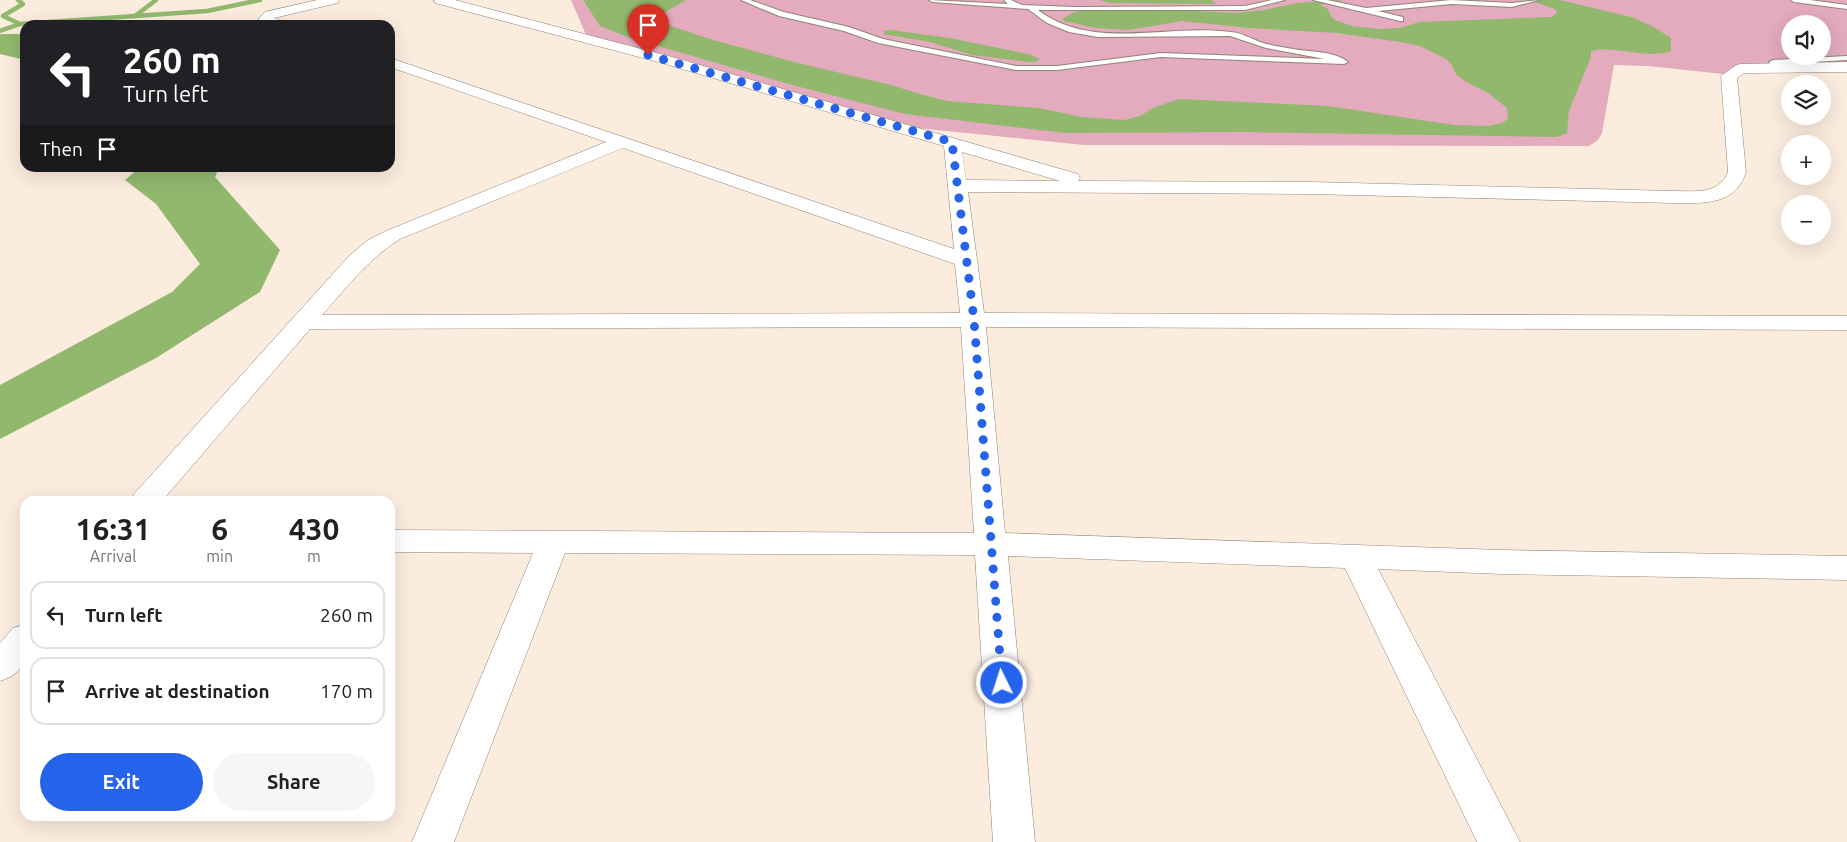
<!DOCTYPE html>
<html lang="en">
<head>
<meta charset="utf-8">
<style>
  body { margin:0; font-family:Ubuntu,sans-serif; background:#f6f6f6; color:#202124; height:100vh; display:flex; flex-direction:column; font-size:19px; white-space:nowrap }
  * { box-sizing:border-box; margin:0 }
  p { font-size:16px; color:#757577 }
  .icon { flex:none; width:28px; height:28px; fill:none; stroke:currentColor; stroke-width:2; stroke-linecap:round; stroke-linejoin:round }
  .map { position:relative; flex:1; overflow:hidden }
  .details { position:absolute; left:20px; top:496px; width:375px; height:325px; display:flex; flex-direction:column; background:#fff; border-radius:15px; box-shadow:0 5px 20px #0002 }
  .details>* { flex:none }
  .hud { position:absolute; left:20px; top:20px; width:375px; height:152px; border-radius:15px; box-shadow:0 5px 20px #0002; background:#202124; color:#fff; overflow:hidden }
  .controls { position:absolute; left:1781px; top:15px; display:grid; gap:10px }
  .controls a { display:grid; place-items:center; width:50px; height:50px; border-radius:50%; background:#fff; box-shadow:0 5px 20px #0002; font-size:25px }
  .pin { position:absolute; display:grid; place-items:center; width:42px; height:42px; color:#fff; margin:-51px -21px; border-radius:50% 50% 50% 0; rotate:-45deg; box-shadow:0 0 5px #0007 }
  .pin .icon { rotate:45deg }
  .me { position:absolute; width:55px; margin:-28px; rotate:356deg; stroke-linejoin:round; filter:drop-shadow(0 0 4px #0008) }
  .turn { display:flex; align-items:center; gap:18px; height:105px; padding:0 20px; font-size:22px }
  .turn .icon { width:65px; height:65px; stroke-width:2.5 }
  .turn b { display:block; font-size:35px; line-height:42px }
  .then { display:flex; align-items:center; height:48px; padding:0 20px; background:#0003; gap:10px; font-size:19px }
  .eta { display:flex; justify-content:space-evenly; align-items:center; height:85px; text-align:center }
  .eta b { font-size:30px; font-weight:600; line-height:35px }
  .button { display:flex; gap:10px; margin-top:auto; padding:10px 20px }
  .button a { flex:1; height:58px; border-radius:30px; background:#2563eb; color:#fff; font-size:20px; font-weight:600; line-height:58px; text-align:center }
  .button a+a { background:#f6f6f6; color:#202124 }
  ul { padding:0; list-style:none }
  li { display:flex; align-items:center; gap:15px; height:68px; margin:0 10px 8px; padding:0 10px; border:2px solid #e0e0e0; border-radius:15px }
  li div { flex:1 }
  li b { display:block; font-size:19px }
  li em { font-style:normal }
  .map>svg:first-child { display:block }
  .green { fill:#e3abbd; fill-rule:evenodd }
  .water { fill:#92b86e }
  .lines { fill:none; stroke-linecap:round; stroke-linejoin:round }
  .stream { stroke:#92b86e; stroke-width:4.5 }
  .lane-casing { stroke:#918376; stroke-width:2 }
  .street-casing { stroke:#918376; stroke-width:1 }
  .lane { fill:#fff; fill-rule:evenodd }
  .street { fill:#fff; fill-rule:evenodd }
  .route { stroke:#2563eb; stroke-width:9; stroke-dasharray:0 16.2 }
</style>
</head>
<body>
<div class="map">
<svg width="1847" height="842" viewBox="0 0 1847 842">
  <rect width="100%" height="100%" fill="#fcecde"/>
  <path class="green" d="M571,0H1847V65L1734,68L1723,74L1648,66L1614,65L1602,133L1598,140L1589,146L1084,145L908,127L587,37ZM1790,24H1822V56H1790Z"/>
  <g class="water">
    <path d="M583,0H686L657,17L659,20L674,27L713,40L794,62L891,85L920,94L947,101L1039,108L1082,117L1125,120L1140,116L1153,108L1179,99L1328,106L1454,125L1488,126L1502,123L1508,119L1507,108L1488,93L1465,81L1456,74L1451,64L1446,59L1420,46L1400,42L1337,33L1248,28L1182,21L1129,30L1095,28L1064,21L1062,19L1075,12L1086,10L1155,9L1236,13L1264,10L1297,3L1344,0L1320,5L1328,9L1331,16L1335,20L1352,26L1379,29L1400,28L1419,22L1551,17L1557,13L1555,9L1529,0H1560L1631,17L1652,26L1671,38V51C1645,60 1618,45 1591,51V57L1569,111L1567,133L1557,137L1241,132L1065,133L905,114L796,86L630,38L600,26Z"/>
    <polygon points="1100,0 1211,0 1216,4 1109,3"/>
    <polygon points="890,30 950,38 1028,54 1040,59 1036,62 1028,62 972,55 930,42 884,34 884,31"/>
    <polygon points="0,34 25,34 25,60 0,54"/>
    <polygon points="139,168 219,168 215,177 280,250 260,292 156,358 0,439 0,385 172,292 200,264 156,204 125,180"/>
  </g>
  <g class="lines">
    <g class="stream">
      <polyline points="18,0 23,4 3,16 20,24"/>
      <polyline points="135,16 156,0"/>
      <polyline points="0,31 20,24 207,11 260,0"/>
    </g>
    <g class="lane-casing">
      <g id="lane">
        <path d="M741,0H750L784,12L849,27L883,39L1016,66H1057L1161,53L1325,59L1266,48L1230,36L1098,37L1069,32L1047,23L1028,9L932,2L929,0L1008,4L1004,0H1011L1022,5L1076,7L1245,6L1272,0H1285L1245,10H1038C1094,52 1167,23 1231,32C1242,33 1252,39 1263,43C1273,46 1283,47 1293,49C1310,52 1335,51 1348,62L1344,64L1161,57L1057,70H1016L878,43L844,31L779,16Z"/>
        <polygon points="1313,0 1327,0 1366,8 1451,0 1512,3 1539,0 1512,7 1452,4 1378,11 1403,17 1403,21 1400,21"/>
        <polygon points="1791,0 1810,0 1847,5 1847,9 1794,2"/>
        <polygon points="1847,56 1847,60 1778,64 1780,67 1776,69 1773,69 1769,62 1773,60"/>
      </g>
    </g>
    <g class="street-casing">
      <g id="street">
        <polygon points="317,0 339,0 338,3 274,18 285,22 287,25 268,25 258,19 265,12"/>
        <path d="M434,0H455L672,57L1078,174L1080,178L1078,181L1310,182L1674,191C1695,191 1719,195 1728,172L1721,76L1735,66L1740,64L1847,62V72L1752,73H1744L1737,78L1746,172C1735,206 1704,203 1674,203L1310,194L968,192L984,313L1847,316V330L986,327L1005,533L1502,550L1847,556V580L1502,574L1378,569L1520,842H1477L1345,568L1008,556L1035,842H993L975,555L565,553L454,842H412L533,553L390,552V530L974,533L961,327L310,329L162,501H130L134,494L349,256L368,240L386,231L606,142L390,67V58L954,249L944,146L662,63L435,3ZM623,148L955,264L960,313L322,315C347,287 368,259 400,239ZM962,152L1060,181L966,180Z"/>
        <path d="M25,625C25,652 32,671 0,681V643L13,628Z"/>
      </g>
    </g>
    <use href="#lane" class="lane"/>
    <use href="#street" class="street"/>
  </g>
  <g class="lines">
    <polyline class="route" points="648,55 952,142 974,320 1002,683"/>
  </g>
</svg>
<div class="controls">
<a><svg class="icon" aria-label="sound" viewBox="0 0 24 24"><path d="M4 9h4l5-4v14l-5-4H4zM17 9q2 3 0 6"/></svg></a>
<a><svg class="icon" aria-label="layers" viewBox="0 0 24 24"><path d="M12 4l9 5-9 5-9-5zM3 14l9 5 9-5"/></svg></a>
<a>+</a>
<a>−</a>
</div>
<div class="pin" style="left:648px;top:55px;background:#d93025"><svg class="icon" aria-label="arrive" viewBox="0 0 24 24"><path d="M6 21V4h12l-3 4 3 4H6"/></svg></div>
<svg class="me" style="left:1002px;top:683px" viewBox="-20 -20 40 40"><circle r="17" fill="#2563eb" stroke="#fff" stroke-width="3"/><path d="M0-11L8 9 0 5-8 9z" fill="#fff"/></svg>
<div class="hud">
<div class="turn"><svg class="icon" aria-label="left" viewBox="0 0 24 24"><path d="M17 20v-9H6M10 6l-5 5 5 5"/></svg><div><b>260 m</b>Turn left</div></div>
<div class="then">Then<svg class="icon" aria-label="arrive" viewBox="0 0 24 24"><path d="M6 21V4h12l-3 4 3 4H6"/></svg></div>
</div>
<section class="details">
<div class="eta">
<div><b>16:31</b><p>Arrival</p></div>
<div><b>6</b><p>min</p></div>
<div><b>430</b><p>m</p></div>
</div>
<ul>
<li><svg class="icon" aria-label="left" viewBox="0 0 24 24"><path d="M17 20v-9H6M10 6l-5 5 5 5"/></svg><div><b>Turn left</b></div><em>260 m</em></li>
<li><svg class="icon" aria-label="arrive" viewBox="0 0 24 24"><path d="M6 21V4h12l-3 4 3 4H6"/></svg><div><b>Arrive at destination</b></div><em>170 m</em></li>
</ul>
<div class="button"><a>Exit</a><a>Share</a></div>
</section>
</div>
</body>
</html>
